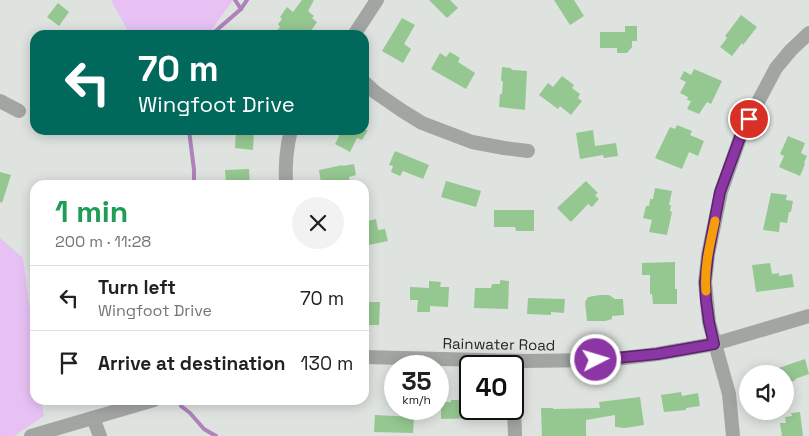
<!DOCTYPE html>
<html lang="en">
<head>
<meta charset="utf-8">
<style>
  body { margin:0; font-family:"Space Grotesk",sans-serif; background:#f2f2f2; color:#202124; height:100vh; display:flex; flex-direction:column; font-size:19px; white-space:nowrap }
  * { box-sizing:border-box; margin:0 }
  p { font-size:16px; color:#757577 }
  .icon { flex:none; width:28px; height:28px; fill:none; stroke:currentColor; stroke-width:2; stroke-linecap:round; stroke-linejoin:round }
  .map { position:relative; flex:1; overflow:hidden }
  .details { position:absolute; left:30px; top:180px; width:339px; height:225px; display:flex; flex-direction:column; background:#fff; border-radius:15px; box-shadow:0 2px 12px #0003 }
  .details>* { flex:none }
  .guide { position:absolute; left:30px; top:30px; width:339px; height:105px; border-radius:15px; box-shadow:0 2px 12px #0003; background:#00695c; color:#fff; overflow:hidden }
  .tools { position:absolute; left:739px; top:365px; display:grid; gap:10px }
  .tools a { display:grid; place-items:center; width:55px; height:55px; border-radius:50%; background:#fff; box-shadow:0 2px 12px #0003; font-size:25px }
  .speed { position:absolute; left:384px; top:355px; display:flex; gap:10px; font-size:25px; font-weight:700; text-align:center }
  .speed>* { display:grid; place-content:center; width:65px; height:65px; border-radius:50%; background:#fff; box-shadow:0 2px 12px #0003; line-height:1 }
  .speed small { font-size:12px; font-weight:400 }
  .speed .limit { border:2px solid #111; border-radius:8px; background:#fff; color:#111 }
  .pin { position:absolute; display:grid; place-items:center; width:42px; height:42px; color:#fff; margin:-21px; border:2px solid #fff; border-radius:50%; box-shadow:0 1px 5px #0007 }
  .me { position:absolute; width:55px; margin:-28px; rotate:85deg; stroke-linejoin:round; filter:drop-shadow(0 0 4px #0008) }
  .turn { display:flex; align-items:center; gap:18px; height:105px; padding:0 25px; font-size:22px }
  .turn .icon { width:65px; height:65px; stroke-width:2.5 }
  .turn b { display:block; font-size:35px; line-height:42px }
  .round { display:grid; place-items:center; flex:none; width:52px; height:52px; border-radius:26px; background:#f2f2f2 }
  .summary { display:flex; align-items:center; justify-content:space-between; height:85px; padding:0 25px }
  h1 { font-size:30px; font-weight:800; line-height:38px; color:#1e9e55 }
  ul { padding:0; list-style:none }
  li { display:flex; align-items:center; gap:15px; height:65px; padding:0 25px; border-top:1px solid #e0e0e0 }
  li div { flex:1 }
  li b { display:block; font-size:19px }
  li em { font-style:normal }
  .map>svg:first-child { display:block }
  .green { fill:#e7c1f4 }
  .lines { fill:none; stroke-linecap:round; stroke-linejoin:round }
  .stream { stroke:#ad83ba; stroke-width:4 }
  .building { fill:#95c791 }
  .minor { stroke:#a3a5a3; stroke-width:14 }
  .route-casing { stroke:#5a236b; stroke-width:12 }
  .route { stroke:#8b36a4; stroke-width:9 }
  .slow { stroke:#f59e0b; stroke-width:9 }
  .labels { text-anchor:middle; dominant-baseline:central; stroke-width:4; stroke-linejoin:round; paint-order:stroke }
  .street-label { font-size:15px; fill:#242524; stroke:#dfe3df }
</style>
</head>
<body>
<div class="map">
<svg width="809" height="436" viewBox="0 0 809 436">
  <rect width="100%" height="100%" fill="#dfe3df"/>
  <g class="green">
    <polygon points="111,0 233,0 208,35 130,35"/>
    <polygon points="0,238 23,258 35,350 35,400 41,400 44,416 14,436 0,436"/>
  </g>
  <g class="lines">
    <g class="stream">
      <polyline points="235,0 241,9"/>
      <polyline points="211,35 241,9 247,0"/>
      <polyline points="189,130 194,170 194,185"/>
      <polyline points="181,406 190,413 204,429 216,436"/>
    </g>
  </g>
  <g class="building">
    <polygon points="302,0 314,0 308,11 314,16 312,18 317,22 313,28 307,35 273,35 280,27 278,24 282,19 280,17 287,7 293,12"/>
    <polygon points="429,0 450,0 458,8 447,18"/>
    <polygon points="554,0 574,0 584,16 570,25"/>
    <polygon points="58,3 69,12 59,26 47,17"/>
    <polygon points="741,15 757,27 743,45 742,43 732,56 720,47 727,38 725,36"/>
    <polygon points="402,18 415,25 404,44 411,49 403,63 382,51"/>
    <polygon points="625,26 637,26 637,41 632,41 632,47 627,53 617,53 617,48 600,48 600,32 625,32"/>
    <polygon points="450,52 460,58 458,62 475,73 466,89 431,69 440,53 446,57"/>
    <polygon points="502,67 510,68 513,70 527,71 525,110 499,107 500,94 502,94 503,82 501,80"/>
    <polygon points="694,69 722,81 711,104 707,102 699,114 687,109 691,101 687,100 688,97 680,93 686,82 680,79 684,71 691,75"/>
    <polygon points="562,76 574,85 572,88 580,94 578,98 582,101 571,115 560,106 558,109 539,95 548,83 553,87"/>
    <polygon points="677,125 692,131 690,135 704,141 698,156 689,152 682,169 655,158 670,127 675,129"/>
    <polygon points="236,130 254,130 253,150 235,148"/>
    <polygon points="342,130 368,130 362,140 357,138 350,152 335,144"/>
    <polygon points="593,130 595,146 616,143 618,156 604,158 603,155 580,159 576,133"/>
    <polygon points="788,136 805,143 801,153 807,156 804,163 805,164 800,176 779,167 784,156 780,154"/>
    <polygon points="395,151 429,165 423,179 403,171 400,176 391,172 393,166 389,165"/>
    <polygon points="354,164 356,175 349,177 350,185 328,185 327,181 321,183 319,170 343,165 342,166"/>
    <polygon points="249,169 250,185 230,185 230,182 226,182 225,170"/>
    <polygon points="0,172 11,175 2,203 0,202"/>
    <polygon points="446,181 481,191 476,207 441,197"/>
    <polygon points="586,181 598,193 595,195 599,199 592,207 588,204 571,222 557,208"/>
    <polygon points="655,188 672,191 669,205 671,205 670,211 672,212 667,235 649,232 652,220 643,218 646,206 649,206 650,199 653,199"/>
    <polygon points="771,193 787,195 786,200 793,201 791,212 789,212 787,223 780,222 779,232 763,230"/>
    <polygon points="494,210 534,210 534,231 516,231 515,227 494,227"/>
    <polygon points="376,219 378,230 385,229 388,241 364,246 364,222"/>
    <polygon points="675,262 675,289 677,289 677,304 653,304 652,294 650,294 650,275 642,275 642,263"/>
    <polygon points="770,263 772,274 779,273 779,276 792,274 794,287 756,292 752,265"/>
    <polygon points="500,280 509,281 508,309 474,308 475,288 491,288 492,284 500,284"/>
    <polygon points="429,281 441,282 440,287 449,287 448,307 430,306 430,312 417,312 418,300 410,300 410,287 429,288"/>
    <polygon points="600,295 609,295 615,299 623,299 624,315 612,316 612,319 605,321 587,321 585,302 588,297"/>
    <polygon points="528,298 565,299 564,313 551,312 551,315 527,314"/>
    <polygon points="364,302 380,302 379,325 364,325"/>
    <polygon points="805,359 809,374 795,379 796,380 785,384 785,374 767,374 767,372"/>
    <polygon points="681,392 682,396 698,393 700,406 686,408 686,410 664,412 661,395"/>
    <polygon points="640,397 644,425 625,428 615,427 615,415 586,420 586,436 542,436 541,408 553,408 553,409 600,408 599,402"/>
    <polygon points="451,400 470,400 470,409 486,409 486,418 441,419 441,402 451,402"/>
    <polygon points="800,412 803,436 782,436 780,423 786,423 785,417 792,416 791,413"/>
    <polygon points="375,415 414,417 413,433 374,432"/>
  </g>
  <g class="lines">
    <g class="minor">
      <polyline points="354,35 377,0"/>
      <polyline points="364,82 375,92 401,110 422,123 472,142 504,148 528,151"/>
      <polyline points="0,101 19,111"/>
      <path d="M286,185C285,166 286,149 291,130"/>
      <polyline points="364,357 524,361 596,360 624,358 657,354 714,344 809,316"/>
      <polyline points="514,361 513,377 515,436"/>
      <polyline points="93,418 100,436"/>
      <polyline points="31,436 154,400"/>
      <polyline points="733,436 729,394 709,322 705,282 708,255 721,192 742,132 776,68 791,50 809,33"/>
    </g>
  </g>
  <g class="lines">
    <g class="route-casing">
      <polyline id="route" points="596,360 657,354 714,344 709,322 706,300 705,282 708,255 720,192 742,132 749,119"/>
    </g>
    <use href="#route" class="route"/>
    <path class="slow" d="M706,291C704,267 710,244 715,221"/>
  </g>
  <g class="labels">
    <g class="street-label">
      <text transform="translate(499 344) rotate(1)">Rainwater Road</text>
    </g>
  </g>
</svg>
<div class="tools">
<a><svg class="icon" aria-label="sound" viewBox="0 0 24 24"><path d="M4 9h4l5-4v14l-5-4H4zM17 9q2 3 0 6"/></svg></a>
</div>
<div class="speed"><div>35<small>km/h</small></div><div class="limit">40</div></div>
<div class="pin" style="left:749px;top:119px;background:#d93025"><svg class="icon" aria-label="arrive" viewBox="0 0 24 24"><path d="M6 21V4h12l-3 4 3 4H6"/></svg></div>
<svg class="me" style="left:596px;top:360px" viewBox="-20 -20 40 40"><circle r="17" fill="#8b36a4" stroke="#fff" stroke-width="3"/><path d="M0-11L8 9 0 5-8 9z" fill="#fff"/></svg>
<div class="guide">
<div class="turn"><svg class="icon" aria-label="left" viewBox="0 0 24 24"><path d="M17 20v-9H6M10 6l-5 5 5 5"/></svg><div><b>70 m</b>Wingfoot Drive</div></div>
</div>
<section class="details">
<div class="summary"><div><h1>1 min</h1><p>200 m · 11:28</p></div><a class="round"><svg class="icon" aria-label="close" viewBox="0 0 24 24"><path d="M6 6l12 12M18 6L6 18"/></svg></a></div>
<ul>
<li><svg class="icon" aria-label="left" viewBox="0 0 24 24"><path d="M17 20v-9H6M10 6l-5 5 5 5"/></svg><div><b>Turn left</b><p>Wingfoot Drive</p></div><em>70 m</em></li>
<li><svg class="icon" aria-label="arrive" viewBox="0 0 24 24"><path d="M6 21V4h12l-3 4 3 4H6"/></svg><div><b>Arrive at destination</b></div><em>130 m</em></li>
</ul>
</section>
</div>
</body>
</html>
